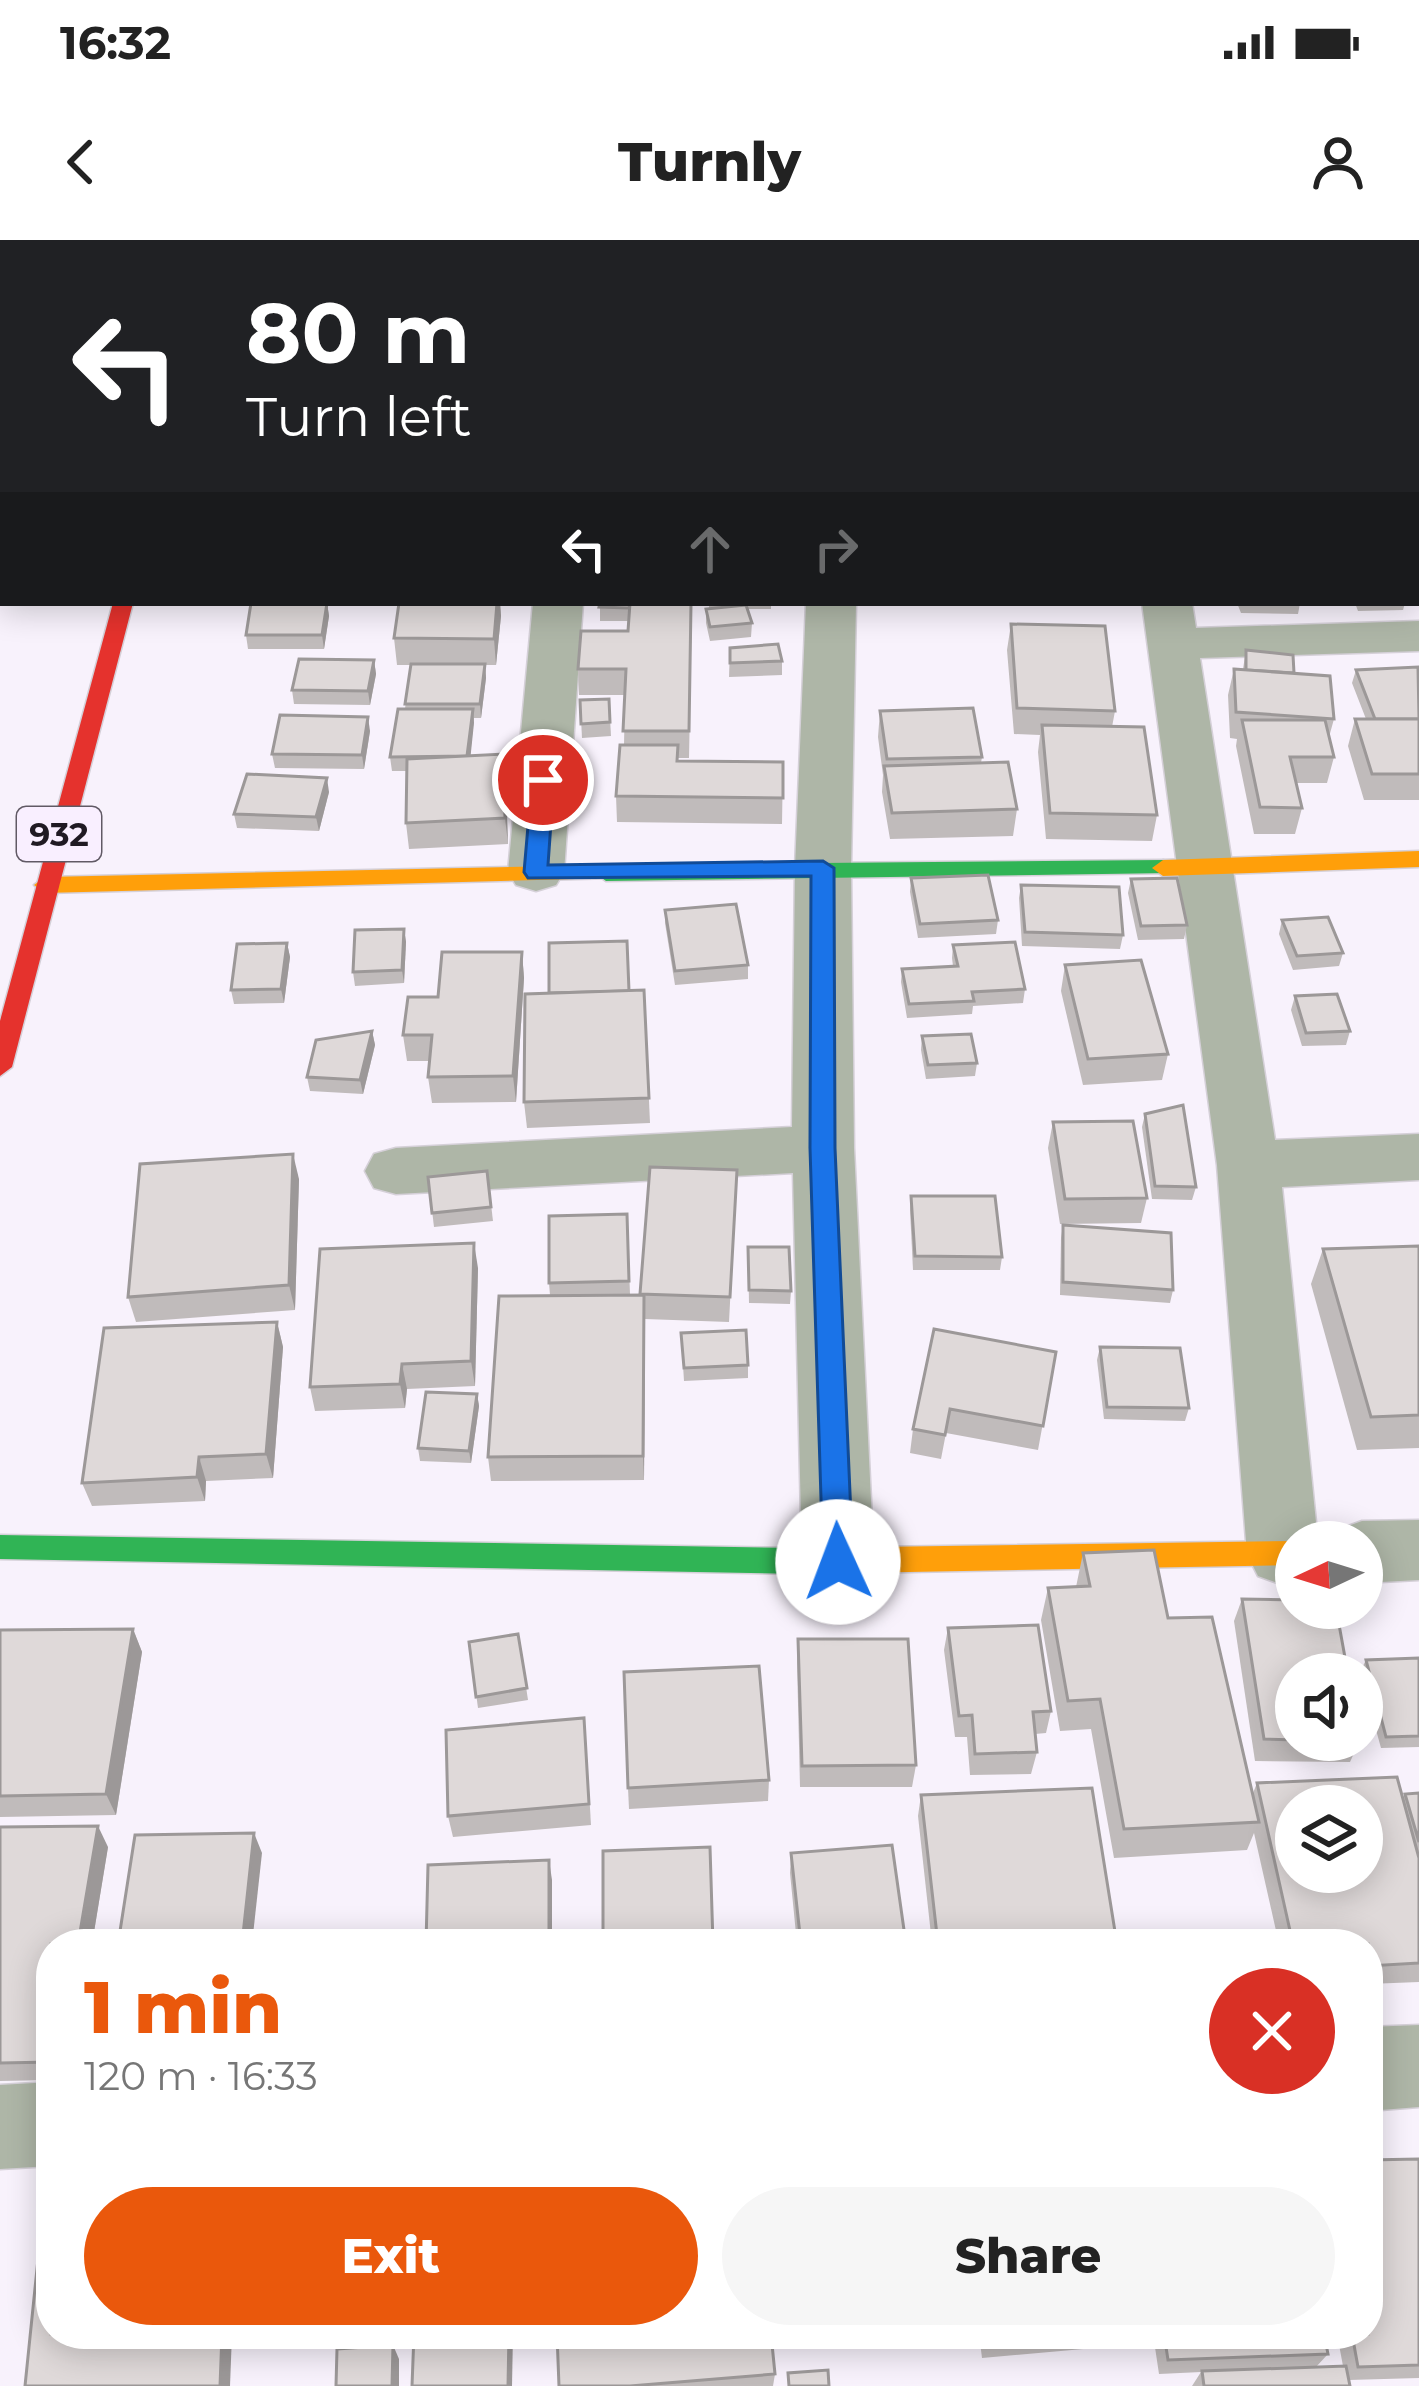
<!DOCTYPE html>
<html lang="en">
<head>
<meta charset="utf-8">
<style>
  body { margin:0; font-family:Montserrat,sans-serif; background:#f6f6f6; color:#222; height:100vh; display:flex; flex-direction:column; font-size:45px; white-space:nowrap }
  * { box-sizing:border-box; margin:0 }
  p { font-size:39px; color:#767676 }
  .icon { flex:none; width:66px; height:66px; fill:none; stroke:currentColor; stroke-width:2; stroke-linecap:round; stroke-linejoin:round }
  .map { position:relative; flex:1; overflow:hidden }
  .sheet { position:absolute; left:36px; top:1689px; width:1347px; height:420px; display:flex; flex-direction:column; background:#fff; border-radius:48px; box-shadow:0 6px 30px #0003 }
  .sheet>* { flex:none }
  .top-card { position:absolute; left:0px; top:0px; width:1419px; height:366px; box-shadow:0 6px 30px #0003; background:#202124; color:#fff; overflow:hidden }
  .needle { width:78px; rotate:266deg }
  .buttons { position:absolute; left:1275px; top:1281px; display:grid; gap:24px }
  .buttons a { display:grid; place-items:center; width:108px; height:108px; border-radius:50%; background:#fff; box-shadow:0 6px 30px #0003; font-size:60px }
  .pin { position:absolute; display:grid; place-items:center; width:102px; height:102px; color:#fff; margin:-51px; border:6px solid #fff; border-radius:50%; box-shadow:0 3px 12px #0007 }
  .me { position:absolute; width:132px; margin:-66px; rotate:358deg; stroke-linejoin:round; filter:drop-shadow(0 0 9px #0008) }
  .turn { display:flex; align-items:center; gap:42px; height:252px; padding:0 48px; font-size:54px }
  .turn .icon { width:156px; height:156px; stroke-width:2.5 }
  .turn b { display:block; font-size:84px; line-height:102px }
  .lanes { display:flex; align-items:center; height:114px; padding:0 48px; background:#0003; justify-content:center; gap:60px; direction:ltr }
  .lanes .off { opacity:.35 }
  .round { display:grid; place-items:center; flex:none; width:126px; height:126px; border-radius:63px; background:#f6f6f6 }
  .overview { display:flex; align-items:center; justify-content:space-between; height:204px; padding:0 48px }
  h1 { font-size:72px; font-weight:800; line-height:90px; color:#ea580c }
  .button { display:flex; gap:24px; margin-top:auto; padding:24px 48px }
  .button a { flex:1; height:138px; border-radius:72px; background:#ea580c; color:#fff; font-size:48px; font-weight:800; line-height:138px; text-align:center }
  .button a+a { background:#f6f6f6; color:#222 }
  .status { display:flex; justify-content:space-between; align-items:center; height:84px; padding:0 60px; background:#fff; direction:ltr }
  .status svg { height:33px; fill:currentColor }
  header { display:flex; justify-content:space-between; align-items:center; height:156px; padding:0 48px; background:#fff; font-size:54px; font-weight:800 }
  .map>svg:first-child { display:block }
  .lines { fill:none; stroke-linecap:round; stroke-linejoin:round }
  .street-casing { stroke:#d5d0d8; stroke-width:3 }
  .fast-casing { stroke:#d5d0d8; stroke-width:3 }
  .slow-casing { stroke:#d5d0d8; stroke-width:3 }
  .jam-casing { stroke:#d5d0d8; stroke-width:3 }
  .street { fill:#aeb6a7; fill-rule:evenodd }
  .fast { fill:#30b455; fill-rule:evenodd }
  .slow { fill:#ff9f0a; fill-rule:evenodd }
  .jam { fill:#e5322d; fill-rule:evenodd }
  .wall { fill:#c0bbbb }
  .shaded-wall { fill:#9c9898 }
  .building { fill:#dfd9d9; stroke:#9c9898; stroke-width:3; fill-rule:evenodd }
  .route { fill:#1a73e8; stroke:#114b97; stroke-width:3 }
  .labels { text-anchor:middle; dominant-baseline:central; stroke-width:12; stroke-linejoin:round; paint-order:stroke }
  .shield { fill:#f9efff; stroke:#615a65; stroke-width:3 }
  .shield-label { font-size:33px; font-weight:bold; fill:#201a23 }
</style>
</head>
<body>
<div class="status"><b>16:32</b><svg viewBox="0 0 49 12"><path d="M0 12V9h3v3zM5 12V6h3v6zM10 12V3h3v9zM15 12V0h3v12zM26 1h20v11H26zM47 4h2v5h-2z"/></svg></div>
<header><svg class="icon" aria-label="back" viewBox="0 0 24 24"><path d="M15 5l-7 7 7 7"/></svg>Turnly<svg class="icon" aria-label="person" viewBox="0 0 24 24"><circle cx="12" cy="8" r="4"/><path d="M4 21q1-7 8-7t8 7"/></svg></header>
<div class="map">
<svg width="1419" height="2146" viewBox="0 0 1419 2146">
  <rect width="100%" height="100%" fill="#f8f2fc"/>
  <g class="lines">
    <g class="street-casing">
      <g id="street">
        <rect x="851" y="0" width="42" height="3"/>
        <polygon points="1122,0 1164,0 1121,3"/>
        <rect x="1416" y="11" width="3" height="26"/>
        <polygon points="533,363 583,363 564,632 556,645 536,651 516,645 508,632"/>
        <polygon points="806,363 856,363 851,628 854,908 874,1322 863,1344 838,1353 813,1344 802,1322 793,933 396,954 374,948 365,931 374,914 396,908 792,887 795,628"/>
        <polygon points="1142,363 1192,363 1196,388 1419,381 1419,411 1200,418 1275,900 1419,894 1419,940 1282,947 1318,1302 1296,1302 1296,1340 1283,1345 1258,1336 1247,1314 1217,925"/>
        <polygon points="1419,1280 1419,1340 1362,1343 1362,1302 1331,1302 1337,1290 1362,1281"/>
        <polygon points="1419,1785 1419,1867 1368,1871 1368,1787"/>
        <polygon points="51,1842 51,1926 0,1929 0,1845"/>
      </g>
    </g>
    <g class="fast-casing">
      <g id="fast">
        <polygon points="1163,620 1171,623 1171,633 606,641 595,633 606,625"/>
        <polygon points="0,1295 799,1308 809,1312 814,1321 809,1330 799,1334 0,1319"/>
      </g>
    </g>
    <g class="slow-casing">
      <g id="slow">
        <polygon points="1419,611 1419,627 1163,636 1152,628 1163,620"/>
        <polygon points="606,625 617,633 614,638 45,653 34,645 45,637"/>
        <polygon points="1296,1301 1300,1302 1296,1302 1296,1325 799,1334 789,1330 784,1321 789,1312 799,1308"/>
      </g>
    </g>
    <g class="jam-casing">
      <polygon id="jam" points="113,363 133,363 12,827 0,836 0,781"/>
    </g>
    <use href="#street" class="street"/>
    <use href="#fast" class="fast"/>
    <use href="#slow" class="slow"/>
    <use href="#jam" class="jam"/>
  </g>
  <g class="wall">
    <polygon points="619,0 692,0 691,3 619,3"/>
    <polygon points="731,0 749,0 748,3 731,3"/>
    <polygon points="933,0 1117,0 1116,3 933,3"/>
    <polygon points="1190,0 1329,0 1329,3 1191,3"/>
    <polygon points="1342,0 1413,0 1412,3 1343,3"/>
    <rect x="1416" y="57" width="3" height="102"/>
    <rect x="1416" y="198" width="3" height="84"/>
    <polygon points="1416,294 1419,294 1419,366 1417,366"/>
    <polygon points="327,363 329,376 324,409 248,409 246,395"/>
    <polygon points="399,363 500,363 501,376 496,425 485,425 486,438 481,478 474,478 470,516 504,514 508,604 409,609 406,583 407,531 392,531 390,517 405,469 410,425 397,425 394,398"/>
    <polygon points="600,363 692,363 689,518 678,518 678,521 783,522 782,584 617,582 616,556 624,505 625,455 579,455 578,429 628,391 629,381 600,381"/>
    <polygon points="709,363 771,363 771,369 747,369 752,383 751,397 710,401 706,383 706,369 709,369"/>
    <polygon points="1237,363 1300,363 1298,374 1241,373"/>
    <polygon points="1355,363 1405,363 1403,370 1358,371"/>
    <polygon points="1011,384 1115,471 1112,487 1157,575 1152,601 1046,599 1038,512 1040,495 1014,494 1007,410"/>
    <polygon points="730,408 782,421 782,435 729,437"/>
    <polygon points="1246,410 1294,433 1334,479 1329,497 1334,517 1327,543 1296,543 1302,568 1295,594 1254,594 1236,506 1237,499 1230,498 1228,455 1234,429 1243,429"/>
    <polygon points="374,420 376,434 370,465 294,464 292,450"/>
    <polygon points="1419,429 1419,560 1364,560 1348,506 1355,479 1366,479 1352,443 1356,430"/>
    <polygon points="609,459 611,496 582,498 580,460"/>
    <polygon points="880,471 982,517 981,523 1017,569 1013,596 890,599 882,552 883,535 878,497"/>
    <polygon points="370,491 364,529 275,528 272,514"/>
    <polygon points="329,552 319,591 237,588 234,574"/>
    <polygon points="911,638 998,680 996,694 918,698 910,652"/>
    <polygon points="1131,639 1187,685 1184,699 1138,700 1128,653"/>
    <polygon points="1021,645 1123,695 1120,709 1022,706 1019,658"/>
    <polygon points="665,670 748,725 748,739 675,745 665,683"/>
    <polygon points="1282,680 1343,713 1339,726 1293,730 1279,694"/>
    <polygon points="404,689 406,702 404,743 355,746 353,732"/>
    <polygon points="287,703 290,717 284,763 234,764 231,750"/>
    <polygon points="953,705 1025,749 1023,763 973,766 972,774 907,778 901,742 902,729 953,726 952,718"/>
    <polygon points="522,712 524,738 516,862 432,863 428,837 430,821 407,821 403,795 438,757"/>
    <polygon points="1065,725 1168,814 1162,840 1083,845 1061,751"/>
    <polygon points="644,750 650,883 527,888 524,862 629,751"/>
    <polygon points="1295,756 1350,791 1346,805 1302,806 1291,770"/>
    <polygon points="372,791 375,805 363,854 310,851 307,837"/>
    <polygon points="922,796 977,823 975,836 926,839 921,810"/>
    <polygon points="1145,874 1196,947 1192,960 1152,959 1142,887"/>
    <polygon points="1053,882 1147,958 1141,983 1060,984 1048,908"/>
    <polygon points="737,930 729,1082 645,1079 644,1240 491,1241 488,1217 550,1055 549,1043 627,974 630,1054 590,1055 640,1055"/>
    <polygon points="487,931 493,981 434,987 428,937"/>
    <polygon points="299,939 295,1070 136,1082 128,1057"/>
    <polygon points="911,956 1002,1017 1000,1030 913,1030 910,970"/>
    <polygon points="1063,985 1173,1050 1170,1063 1060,1055 1061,998"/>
    <polygon points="1419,1006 1419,1208 1357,1210 1311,1044 1323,1009"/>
    <polygon points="748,1007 791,1051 790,1064 749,1063"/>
    <polygon points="478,1028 475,1146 407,1149 405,1168 315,1171 310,1147"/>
    <polygon points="277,1082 283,1107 273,1238 206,1241 205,1261 92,1266 82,1243"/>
    <polygon points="681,1093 748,1125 748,1138 684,1141"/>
    <polygon points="1100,1107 1189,1168 1185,1181 1104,1179 1097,1120"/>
    <polygon points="1056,1112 1038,1210 946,1193 941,1219 910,1213 913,1189"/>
    <polygon points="477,1154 479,1166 471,1223 420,1221 418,1208"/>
    <polygon points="1083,1313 1168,1378 1253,1553 1257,1543 1403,1558 1405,1554 1419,1553 1419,1742 1368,1744 1368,1704 1279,1704 1254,1593 1247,1610 1114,1618 1091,1489 1060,1491 1041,1380 1048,1348 1076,1347"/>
    <polygon points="1242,1359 1360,1500 1350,1522 1255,1521 1234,1381"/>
    <polygon points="948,1388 1051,1471 1046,1493 1035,1494 1037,1512 1031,1534 970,1535 967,1497 955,1497 944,1410"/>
    <polygon points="133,1389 142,1412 116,1575 0,1577 0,1390"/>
    <polygon points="518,1394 528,1460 478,1468 469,1402"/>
    <polygon points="798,1399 916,1525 912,1547 800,1547 797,1422"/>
    <polygon points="1419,1418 1419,1507 1381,1508 1360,1432 1366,1420"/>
    <polygon points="586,1500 591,1585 453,1597 448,1576"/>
    <polygon points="769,1540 768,1561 629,1569 628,1548"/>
    <polygon points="921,1555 1117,1704 932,1704 918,1576"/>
    <polygon points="0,1587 108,1607 92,1704 51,1704 51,1840 0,1841"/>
    <polygon points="791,1613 906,1704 797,1704 790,1633"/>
    <polygon points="1419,1919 1419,2138 1349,2140 1350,2146 1192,2146 1201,2132 1159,2134 1153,2094 1324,2094 1328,2114 1316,2127 1343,2126 1337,2094 1368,2094"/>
    <polygon points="804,2094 868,2094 804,2098"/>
    <polygon points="979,2094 1135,2094 1128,2105 982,2118"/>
    <polygon points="775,2134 773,2146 559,2146"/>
  </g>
  <g class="shaded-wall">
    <polygon points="327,363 329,376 324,409 322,395"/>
    <polygon points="497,363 500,363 501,376 496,425 494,399"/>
    <polygon points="374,420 376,434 370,465 368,451"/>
    <polygon points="485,424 486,438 481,478 480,464"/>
    <polygon points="473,469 474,483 469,531 467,517"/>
    <polygon points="368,477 370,491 364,529 362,515"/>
    <polygon points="504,514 506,541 508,604 505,578"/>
    <polygon points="327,538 329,552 319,591 316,577"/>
    <polygon points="404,689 406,702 404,743 402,730"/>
    <polygon points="287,703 290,717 284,763 281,749"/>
    <polygon points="522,712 524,738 516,862 513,836"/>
    <polygon points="372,791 375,805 363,854 360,840"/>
    <polygon points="293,914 299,939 295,1070 289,1045"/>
    <polygon points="474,1003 478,1028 475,1146 471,1121"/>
    <polygon points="644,1055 645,1080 644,1240 643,1216"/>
    <polygon points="277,1082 283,1107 273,1238 266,1214"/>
    <polygon points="402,1124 407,1149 405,1168 400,1144"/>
    <polygon points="477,1154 479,1166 471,1223 469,1211"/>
    <polygon points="199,1217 206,1241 205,1261 197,1237"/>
    <polygon points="133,1389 142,1412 116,1575 106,1554"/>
    <polygon points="98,1586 108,1607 92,1704 78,1704"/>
    <polygon points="254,1593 262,1613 252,1704 242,1704"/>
    <polygon points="549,1620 552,1640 552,1704 549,1704"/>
    <polygon points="222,2094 232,2094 230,2146 220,2146"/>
    <polygon points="509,2094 513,2094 512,2146 508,2146"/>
    <polygon points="393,2105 399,2119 399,2146 392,2146"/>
  </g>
  <g class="building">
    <polygon points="461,0 508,0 508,3 460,3"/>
    <polygon points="528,0 607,0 607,3 527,3"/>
    <polygon points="648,0 691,0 690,3 656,3 656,0"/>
    <polygon points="769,0 818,0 817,3 768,3"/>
    <polygon points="992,0 1117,0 1116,3 1021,3"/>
    <rect x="1416" y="57" width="3" height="17"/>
    <polygon points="1416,83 1419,83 1419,134 1416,131"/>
    <rect x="1416" y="198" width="3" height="58"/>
    <polygon points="1416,294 1419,294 1419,349 1416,343"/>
    <polygon points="251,363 327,363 322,395 246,395"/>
    <polygon points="399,363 497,363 494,399 394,398"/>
    <polygon points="600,363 630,363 629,368 599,367"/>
    <polygon points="630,363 691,363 689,491 623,491 626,429 578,429 581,391 628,391"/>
    <polygon points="746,365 752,383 710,387 706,369"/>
    <polygon points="1011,384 1105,386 1115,471 1017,468"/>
    <polygon points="778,404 782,421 730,423 730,408"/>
    <polygon points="1246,410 1293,415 1294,433 1246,430"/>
    <polygon points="299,419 374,420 368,451 292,450"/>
    <polygon points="411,424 485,424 480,464 405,464"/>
    <polygon points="1418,427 1419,479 1375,479 1356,430"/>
    <polygon points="1234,429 1330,436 1334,479 1236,472"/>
    <polygon points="609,459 610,482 581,484 580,460"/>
    <polygon points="973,468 982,517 887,519 880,471"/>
    <polygon points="398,469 473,469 467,516 390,517"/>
    <polygon points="280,475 368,477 362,515 272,514"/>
    <polygon points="1355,479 1419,479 1419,534 1372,534"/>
    <polygon points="1242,480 1325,480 1334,517 1290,517 1302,568 1260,567"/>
    <polygon points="1042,485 1144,487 1157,575 1050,573"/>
    <polygon points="620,505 678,505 677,521 783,522 783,558 616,556"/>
    <polygon points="504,514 505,578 406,583 407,519"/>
    <polygon points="1008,522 1017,569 892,573 884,526"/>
    <polygon points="247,534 327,538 316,577 234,574"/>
    <polygon points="988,635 998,680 920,684 911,638"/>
    <polygon points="1177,638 1187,685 1141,686 1131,639"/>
    <polygon points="1021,645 1119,647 1123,695 1025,692"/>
    <polygon points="736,664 748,725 675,731 665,670"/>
    <polygon points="1328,677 1343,713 1297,716 1282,680"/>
    <polygon points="404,689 402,730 353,732 355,690"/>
    <polygon points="627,701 629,751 549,753 549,703"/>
    <polygon points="1015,702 1025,749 972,752 974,761 909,764 902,729 958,726 953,705"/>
    <polygon points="287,703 281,749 231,750 237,704"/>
    <polygon points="442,712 522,712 513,836 428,837 432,795 403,795 408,757 438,757"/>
    <polygon points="1141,720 1168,814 1088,819 1065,725"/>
    <polygon points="644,750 649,858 524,862 525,754"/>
    <polygon points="1337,754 1350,791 1306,793 1295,756"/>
    <polygon points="372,791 360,840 307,837 316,800"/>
    <polygon points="971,794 977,823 928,825 922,796"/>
    <polygon points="1183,865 1196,947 1155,946 1145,874"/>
    <polygon points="1133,881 1147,958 1065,959 1053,882"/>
    <polygon points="293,914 289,1045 128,1057 140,924"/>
    <polygon points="650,927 737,930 730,1057 640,1054"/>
    <polygon points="487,931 491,967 432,973 428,937"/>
    <polygon points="911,956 995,956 1002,1017 915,1016"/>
    <polygon points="627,974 629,1041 549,1043 549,976"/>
    <polygon points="1063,985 1171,993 1173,1050 1063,1042"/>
    <polygon points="474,1003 471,1121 402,1124 400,1144 310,1147 320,1009"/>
    <polygon points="1419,1006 1419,1175 1371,1177 1323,1009"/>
    <polygon points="748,1007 789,1007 791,1051 749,1050"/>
    <polygon points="644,1055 643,1216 488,1217 499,1056"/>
    <polygon points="277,1082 266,1214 199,1217 197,1237 82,1243 104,1088"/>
    <polygon points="934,1089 1056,1112 1043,1186 950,1169 945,1195 913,1189"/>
    <polygon points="746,1090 748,1125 684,1128 681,1093"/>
    <polygon points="1100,1107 1180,1108 1189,1168 1107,1167"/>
    <polygon points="426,1152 477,1154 469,1211 418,1208"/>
    <polygon points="1154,1310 1168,1378 1212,1377 1259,1582 1124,1589 1100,1459 1068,1461 1048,1348 1090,1346 1083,1313"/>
    <polygon points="1242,1359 1296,1360 1296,1368 1336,1368 1348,1434 1296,1434 1296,1500 1264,1499"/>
    <polygon points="1038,1385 1051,1471 1033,1472 1037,1512 975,1514 972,1475 959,1476 948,1388"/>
    <polygon points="133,1389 106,1554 0,1556 0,1390"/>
    <polygon points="518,1394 527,1448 476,1457 469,1402"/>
    <polygon points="798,1399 908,1399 916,1525 802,1526"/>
    <polygon points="1419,1418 1419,1496 1386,1497 1366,1420"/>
    <polygon points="759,1426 769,1540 628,1548 624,1432"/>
    <polygon points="584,1478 589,1564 448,1576 446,1490"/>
    <path d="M1397,1537L1419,1618V1723L1368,1726V1704H1293L1257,1543ZM1296,1566H1362V1632H1296Z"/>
    <polygon points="1092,1548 1117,1704 938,1704 921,1555"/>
    <polygon points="1419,1553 1419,1602 1405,1554"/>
    <polygon points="98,1586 78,1704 51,1704 51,1822 0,1823 0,1587"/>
    <polygon points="254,1593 242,1704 118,1704 135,1595"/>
    <polygon points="892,1605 906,1704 801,1704 791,1613"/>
    <polygon points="710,1607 713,1704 603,1704 603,1611"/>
    <polygon points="549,1620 549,1704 426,1704 428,1625"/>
    <polygon points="1419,1919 1419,2125 1358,2127 1352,2094 1368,2094 1368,1920"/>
    <polygon points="51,2018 51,2094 222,2094 220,2146 25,2146 38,2019"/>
    <polygon points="414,2094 509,2094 508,2146 412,2146"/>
    <polygon points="557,2094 771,2094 775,2134 630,2146 559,2146"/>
    <polygon points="986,2094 1099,2094 987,2104"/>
    <polygon points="1164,2094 1324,2094 1328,2114 1168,2120"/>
    <polygon points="393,2105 392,2146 336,2146 337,2109"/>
    <polygon points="1346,2126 1350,2146 1204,2146 1202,2131"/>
    <polygon points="828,2130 829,2146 789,2146 788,2133"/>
  </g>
  <polygon class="route" points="543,533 554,540 548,625 823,621 834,628 835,908 853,1322 849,1330 838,1334 828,1330 823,1322 810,908 811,636 528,638 524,632 532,540"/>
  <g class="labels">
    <rect class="shield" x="17" y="567" width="84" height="54" rx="9"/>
    <g class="shield-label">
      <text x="59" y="594">932</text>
    </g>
  </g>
</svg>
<div class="buttons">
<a><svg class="needle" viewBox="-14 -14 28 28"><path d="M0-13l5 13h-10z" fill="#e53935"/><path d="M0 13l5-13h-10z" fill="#767676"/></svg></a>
<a><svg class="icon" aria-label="sound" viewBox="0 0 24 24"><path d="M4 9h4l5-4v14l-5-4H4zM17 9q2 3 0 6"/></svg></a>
<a><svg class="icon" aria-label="layers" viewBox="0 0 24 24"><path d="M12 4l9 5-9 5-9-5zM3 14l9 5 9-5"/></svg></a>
</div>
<div class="pin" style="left:543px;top:540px;background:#d93025"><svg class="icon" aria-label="arrive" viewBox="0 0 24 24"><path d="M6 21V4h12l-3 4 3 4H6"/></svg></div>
<svg class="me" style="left:838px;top:1322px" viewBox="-20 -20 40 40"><circle r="19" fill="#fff"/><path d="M0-13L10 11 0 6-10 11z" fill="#1a73e8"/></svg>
<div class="top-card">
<div class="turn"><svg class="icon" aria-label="left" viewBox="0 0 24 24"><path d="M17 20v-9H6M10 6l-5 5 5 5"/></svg><div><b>80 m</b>Turn left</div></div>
<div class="lanes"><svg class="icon" aria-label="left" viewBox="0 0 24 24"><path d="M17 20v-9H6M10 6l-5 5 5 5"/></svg><svg class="icon off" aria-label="ahead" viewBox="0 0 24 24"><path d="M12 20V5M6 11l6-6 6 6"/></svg><svg class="icon off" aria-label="right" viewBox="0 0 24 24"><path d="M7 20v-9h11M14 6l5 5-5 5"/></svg></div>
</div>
<section class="sheet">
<div class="overview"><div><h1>1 min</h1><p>120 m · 16:33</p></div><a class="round" style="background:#d93025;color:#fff"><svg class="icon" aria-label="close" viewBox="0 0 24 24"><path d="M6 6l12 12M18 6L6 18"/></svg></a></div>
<div class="button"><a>Exit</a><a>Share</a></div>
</section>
</div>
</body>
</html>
